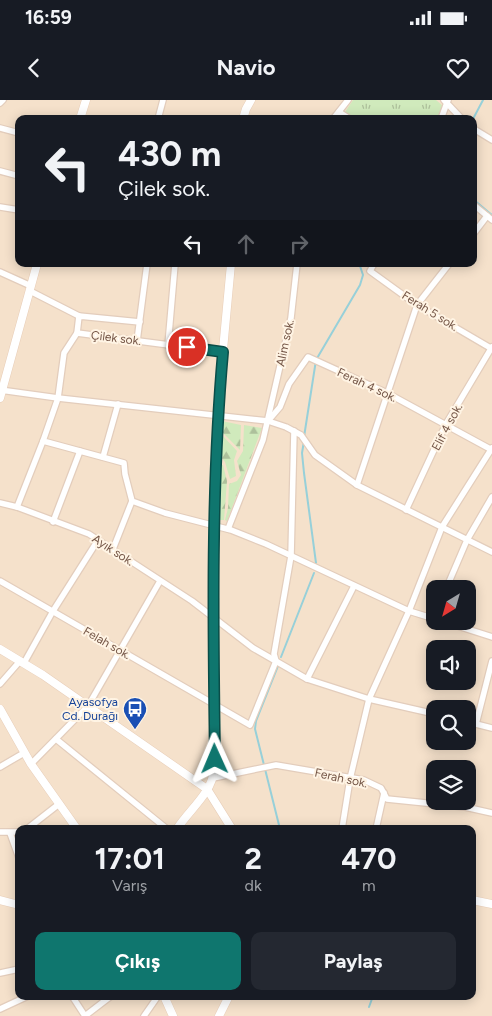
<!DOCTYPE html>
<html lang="tr">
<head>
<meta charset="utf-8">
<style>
  body { margin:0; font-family:Figtree,sans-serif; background:#242831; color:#f1f3f6; height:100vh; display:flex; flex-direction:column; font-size:19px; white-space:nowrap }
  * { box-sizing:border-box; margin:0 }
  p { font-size:16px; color:#9ea1a6 }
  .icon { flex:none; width:28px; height:28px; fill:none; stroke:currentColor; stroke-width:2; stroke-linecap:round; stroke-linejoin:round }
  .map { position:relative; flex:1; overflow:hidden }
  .side { position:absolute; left:15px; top:725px; width:461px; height:175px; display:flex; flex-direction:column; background:#171b24; border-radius:10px; box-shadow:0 2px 12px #0003 }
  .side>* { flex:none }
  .hud { position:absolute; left:15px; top:15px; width:462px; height:152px; border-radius:10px; box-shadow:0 2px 12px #0003; background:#171b24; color:#f1f3f6; overflow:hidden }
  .needle { width:32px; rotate:217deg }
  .tools { position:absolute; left:426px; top:480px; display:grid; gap:10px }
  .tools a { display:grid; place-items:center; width:50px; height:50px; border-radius:10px; background:#171b24; box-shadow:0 2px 12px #0003; font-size:25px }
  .pin { position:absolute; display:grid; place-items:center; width:42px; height:42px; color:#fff; margin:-21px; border:2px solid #fff; border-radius:50%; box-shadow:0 1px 5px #0007 }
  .me { position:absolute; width:55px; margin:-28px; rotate:359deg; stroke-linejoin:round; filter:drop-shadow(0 0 4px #0008) }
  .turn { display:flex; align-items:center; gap:18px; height:105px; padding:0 20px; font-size:22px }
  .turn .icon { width:65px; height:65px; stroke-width:2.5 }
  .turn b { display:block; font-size:35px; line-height:42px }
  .lanes { display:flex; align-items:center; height:48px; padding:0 20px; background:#0003; justify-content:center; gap:25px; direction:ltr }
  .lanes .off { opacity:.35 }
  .eta { display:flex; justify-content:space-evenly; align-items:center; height:85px; text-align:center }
  .eta b { font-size:30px; font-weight:700; line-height:35px }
  .button { display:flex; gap:10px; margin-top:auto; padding:10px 20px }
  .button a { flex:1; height:58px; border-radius:10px; background:#0f766e; color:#fff; font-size:20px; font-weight:700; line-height:58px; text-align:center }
  .button a+a { background:#242831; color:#f1f3f6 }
  .status { display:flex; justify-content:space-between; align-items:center; height:35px; padding:0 25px; background:#171b24; direction:ltr }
  .status svg { height:14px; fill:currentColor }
  header { display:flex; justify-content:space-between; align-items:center; height:65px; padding:0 20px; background:#171b24; font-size:22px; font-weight:700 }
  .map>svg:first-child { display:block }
  .residential { fill:#f5e1cb; fill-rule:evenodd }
  .forest { fill:url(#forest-firs) }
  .park { fill:url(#park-tufts) }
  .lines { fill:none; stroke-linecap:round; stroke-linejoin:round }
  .stream { stroke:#97d0d9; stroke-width:2 }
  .street-casing { stroke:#e3cdbc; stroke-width:8 }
  .secondary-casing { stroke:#e8ceb9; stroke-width:9 }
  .street { stroke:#fff; stroke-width:5.5 }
  .secondary { stroke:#fff; stroke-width:8 }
  .route-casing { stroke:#0a4d48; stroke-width:12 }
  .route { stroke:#0f766e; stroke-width:9 }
  .labels { text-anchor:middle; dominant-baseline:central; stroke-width:4; stroke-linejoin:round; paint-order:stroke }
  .street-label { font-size:12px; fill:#735445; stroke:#fff4e4 }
  .transit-label { font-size:12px; fill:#164399; stroke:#fff4e4; text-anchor:end }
</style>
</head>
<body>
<div class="status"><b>16:59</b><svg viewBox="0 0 49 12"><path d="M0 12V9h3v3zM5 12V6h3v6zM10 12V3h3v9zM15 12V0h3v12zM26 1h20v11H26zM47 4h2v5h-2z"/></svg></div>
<header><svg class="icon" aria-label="back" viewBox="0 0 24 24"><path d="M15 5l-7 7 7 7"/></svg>Navio<svg class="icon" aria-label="heart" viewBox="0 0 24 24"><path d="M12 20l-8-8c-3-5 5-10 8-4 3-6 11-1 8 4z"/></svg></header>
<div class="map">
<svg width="492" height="916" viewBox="0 0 492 916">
  <defs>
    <pattern id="forest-firs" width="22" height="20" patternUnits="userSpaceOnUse" patternTransform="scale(1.25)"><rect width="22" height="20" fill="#d0eabc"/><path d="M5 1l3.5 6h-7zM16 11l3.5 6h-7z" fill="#adc09b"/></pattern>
    <pattern id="park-tufts" width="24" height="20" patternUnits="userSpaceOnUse" patternTransform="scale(1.25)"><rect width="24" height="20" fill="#d0eabc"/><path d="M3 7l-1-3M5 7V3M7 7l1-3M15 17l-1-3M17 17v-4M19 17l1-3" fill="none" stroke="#adc09b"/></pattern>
  </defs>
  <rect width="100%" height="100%" fill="#fdf0dd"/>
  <path class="residential" d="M0,0H492V916H0ZM19,19H474V164H19ZM435,489H468V521H435ZM435,549H468V581H435ZM435,609H468V641H435ZM435,669H468V701H435ZM19,729H472V896H19Z"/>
  <g class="forest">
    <polygon points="222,321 241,325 240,350 222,332"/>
    <polygon points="244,325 262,328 227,421 225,420 228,408 229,384 237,381 241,375 237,361 243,351"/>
    <polygon points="222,335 237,351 234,360 236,376 230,379 225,362 221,357"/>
    <polygon points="221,365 223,365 227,381 224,420 220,420"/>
  </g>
  <polygon class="park" points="353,0 436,0 443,6 437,19 356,19 345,12"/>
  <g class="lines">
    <g class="stream">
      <polyline points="473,19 483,0"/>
      <polyline points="474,100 492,115"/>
      <polyline points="304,337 316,260 360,185 363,175 360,166 361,164"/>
      <polyline points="304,341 302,353 304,373 316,463"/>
      <polyline points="281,557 314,473"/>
      <polyline points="278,566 256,621 255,629 280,729"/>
      <polyline points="369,907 373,896"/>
    </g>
    <g class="street-casing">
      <g id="street">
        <polyline points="444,0 462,19"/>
        <polyline points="0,3 3,0"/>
        <polyline points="339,12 350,19"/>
        <polyline points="158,19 163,0"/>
        <polyline points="333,19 348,0"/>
        <polyline points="441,19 448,0"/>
        <polyline points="0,28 19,33"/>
        <polyline points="474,29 492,40"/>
        <polyline points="0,71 19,76"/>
        <polyline points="474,105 492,120"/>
        <polyline points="0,107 19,110"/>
        <polyline points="474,133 487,116"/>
        <polyline points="374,164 370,171 417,205 492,249"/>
        <polyline points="0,172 31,186"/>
        <polyline points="30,191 79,216"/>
        <polyline points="77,233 79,216 140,222"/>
        <polyline points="137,241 147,164"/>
        <polyline points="168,245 175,164"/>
        <polyline points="223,252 77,233 64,253 58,298 43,341 124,363 125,374 132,401 165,413 231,430 266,444 409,511 435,519"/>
        <polyline points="0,290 58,298 268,321 286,327 301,335 315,355 357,385 492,452"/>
        <polyline points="268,321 280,307 289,284 308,257 387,293 492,350"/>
        <polyline points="103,357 118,304"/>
        <polyline points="357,385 417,205 449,164"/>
        <polyline points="0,403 17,407 89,434 192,501 253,548 307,579 369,599 435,614"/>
        <polyline points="17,407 43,341"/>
        <polyline points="406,410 446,324 492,247"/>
        <polyline points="53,422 80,351"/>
        <polyline points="228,429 263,340 291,218 297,164"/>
        <polyline points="113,449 132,401"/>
        <polyline points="0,481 250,625 276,561 274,554 291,456 294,331"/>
        <polyline points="446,489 467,440 492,397"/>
        <polyline points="442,521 492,537"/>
        <polyline points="24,563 53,511 98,440"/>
        <polyline points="307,579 354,486"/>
        <polyline points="0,584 20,561"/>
        <polyline points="468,622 492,628"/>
        <polyline points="476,624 492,561"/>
        <polyline points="56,639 167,729"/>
        <polyline points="31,664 88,606 160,481"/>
        <polyline points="0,667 24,653"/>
        <polyline points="213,678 276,665 364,680 381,688 387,699 465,707 492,713"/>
        <polyline points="27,729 59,704"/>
        <polyline points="342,729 350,679 369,599 409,511 442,427 492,348"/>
        <polyline points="376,729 384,693"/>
        <polyline points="0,732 19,732"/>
        <polyline points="10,733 19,758"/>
        <polyline points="0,873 19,869"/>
        <polyline points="72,896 85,916 111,896"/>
        <polyline points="0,909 28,896"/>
        <polyline points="144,916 158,896"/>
      </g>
    </g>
    <g class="secondary-casing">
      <g id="secondary">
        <polyline points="80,19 86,0"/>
        <polyline points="243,19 246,9 251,0"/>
        <polyline points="0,298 37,164"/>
        <polyline points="0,549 43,575 207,689 232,729"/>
        <polyline points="0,609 31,664 77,729"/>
        <path d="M177,729C189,710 212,693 214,670V428L217,314L231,164"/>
        <polyline points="0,800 19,805"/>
        <polyline points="472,800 492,804"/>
        <polyline points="164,896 173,916"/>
        <polyline points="219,916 229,896"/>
      </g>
    </g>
    <use href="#street" class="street"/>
    <use href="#secondary" class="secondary"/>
  </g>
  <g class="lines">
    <g class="route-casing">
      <path id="route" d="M187,247L223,252C211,387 213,524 215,659"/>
    </g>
    <use href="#route" class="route"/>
  </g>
  <defs>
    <g id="bus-pin" transform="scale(1.25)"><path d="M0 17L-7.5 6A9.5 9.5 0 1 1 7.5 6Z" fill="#1a4fb4" stroke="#fff4e4"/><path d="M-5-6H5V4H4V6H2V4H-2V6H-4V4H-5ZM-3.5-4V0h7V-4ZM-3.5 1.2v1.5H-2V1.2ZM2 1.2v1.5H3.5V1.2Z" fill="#fff"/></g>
  </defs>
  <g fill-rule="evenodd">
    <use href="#bus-pin" x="135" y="609"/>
  </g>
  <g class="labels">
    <g class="street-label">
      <text transform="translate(430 211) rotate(32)">Ferah 5 sok.</text>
      <text transform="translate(116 238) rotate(7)">Çilek sok.</text>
      <text transform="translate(285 243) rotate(-78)">Alim sok.</text>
      <text transform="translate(367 285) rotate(25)">Ferah 4 sok.</text>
      <text transform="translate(447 327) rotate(-62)">Elif 4 sok.</text>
      <text transform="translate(113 450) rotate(33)">Ayık sok.</text>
      <text transform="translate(107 543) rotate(30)">Felah sok.</text>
      <text transform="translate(341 678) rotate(12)">Ferah sok.</text>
    </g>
    <g class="transit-label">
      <text x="118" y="602">Ayasofya<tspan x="118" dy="14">Cd. Durağı</tspan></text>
    </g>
  </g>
</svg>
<div class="tools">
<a><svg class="needle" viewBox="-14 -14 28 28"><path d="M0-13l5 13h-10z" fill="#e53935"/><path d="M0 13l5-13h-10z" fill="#9ea1a6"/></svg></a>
<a><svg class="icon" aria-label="sound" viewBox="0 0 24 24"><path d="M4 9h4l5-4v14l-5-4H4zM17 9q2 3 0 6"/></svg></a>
<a><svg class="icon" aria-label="search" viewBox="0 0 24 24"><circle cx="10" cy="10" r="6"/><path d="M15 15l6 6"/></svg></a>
<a><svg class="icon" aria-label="layers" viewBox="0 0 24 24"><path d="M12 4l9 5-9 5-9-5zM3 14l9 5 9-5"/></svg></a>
</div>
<div class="pin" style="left:187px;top:247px;background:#d93025"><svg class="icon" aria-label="arrive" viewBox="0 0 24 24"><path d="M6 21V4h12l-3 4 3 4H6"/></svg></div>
<svg class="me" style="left:215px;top:659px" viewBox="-20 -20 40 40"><path d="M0-17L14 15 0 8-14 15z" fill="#0f766e" stroke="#fff" stroke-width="4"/></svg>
<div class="hud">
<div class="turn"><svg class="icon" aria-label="left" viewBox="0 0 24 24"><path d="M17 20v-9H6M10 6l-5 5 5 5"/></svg><div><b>430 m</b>Çilek sok.</div></div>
<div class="lanes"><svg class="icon" aria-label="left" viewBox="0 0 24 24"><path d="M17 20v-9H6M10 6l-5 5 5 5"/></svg><svg class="icon off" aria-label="ahead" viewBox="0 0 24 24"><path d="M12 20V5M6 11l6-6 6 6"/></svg><svg class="icon off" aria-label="right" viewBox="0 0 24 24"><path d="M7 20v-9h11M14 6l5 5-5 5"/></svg></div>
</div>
<section class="side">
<div class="eta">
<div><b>17:01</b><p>Varış</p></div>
<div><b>2</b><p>dk</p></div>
<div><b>470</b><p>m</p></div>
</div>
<div class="button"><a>Çıkış</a><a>Paylaş</a></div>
</section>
</div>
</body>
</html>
